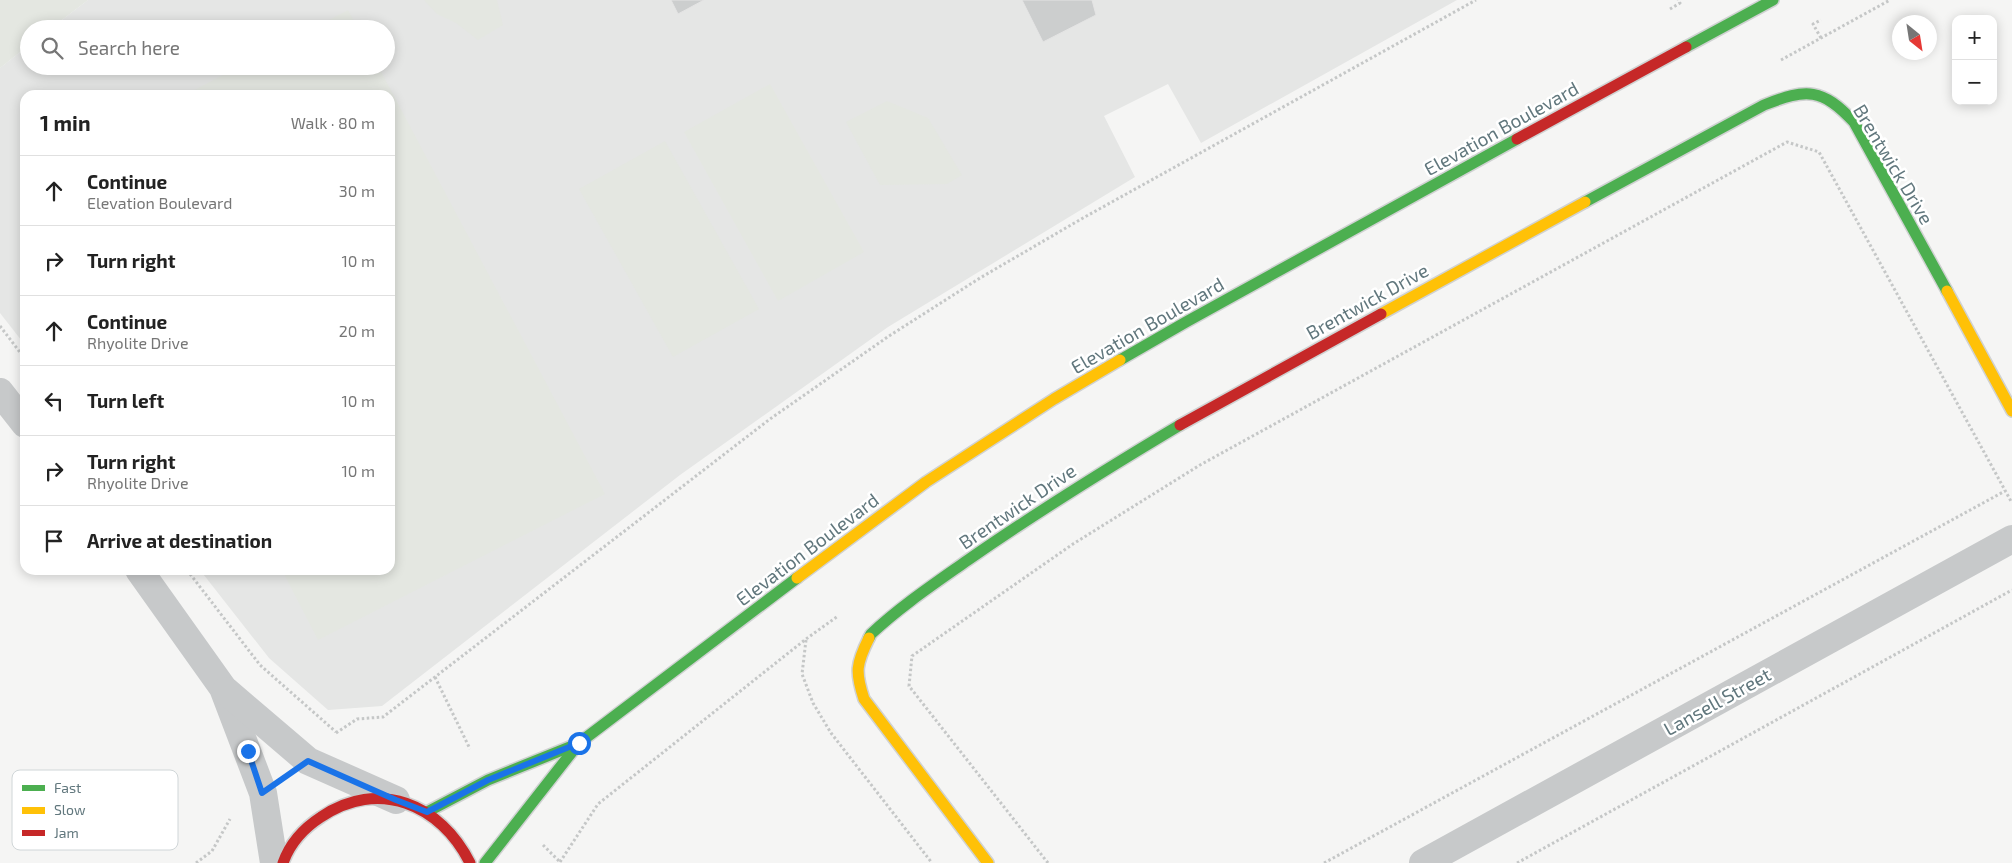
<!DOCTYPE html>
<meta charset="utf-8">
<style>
:root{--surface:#fff;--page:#f2f2f2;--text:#222;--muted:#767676;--line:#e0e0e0}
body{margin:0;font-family:"Exo 2",sans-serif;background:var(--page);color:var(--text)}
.controls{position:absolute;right:15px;top:15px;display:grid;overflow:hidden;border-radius:10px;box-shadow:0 2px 12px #0003}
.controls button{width:45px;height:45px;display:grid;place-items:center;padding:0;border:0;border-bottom:1px solid var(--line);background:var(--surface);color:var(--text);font:25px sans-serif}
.compass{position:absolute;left:1892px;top:15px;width:45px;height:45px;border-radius:50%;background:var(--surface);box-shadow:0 2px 12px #0003;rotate:150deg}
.stop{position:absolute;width:15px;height:15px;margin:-11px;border:4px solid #1a73e8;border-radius:50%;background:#fff}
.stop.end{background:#1a73e8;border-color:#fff;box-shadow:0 1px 5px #0008}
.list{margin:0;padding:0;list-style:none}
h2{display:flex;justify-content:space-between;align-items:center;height:65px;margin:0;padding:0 20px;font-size:21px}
h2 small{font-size:16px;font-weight:400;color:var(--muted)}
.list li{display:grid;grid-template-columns:32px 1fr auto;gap:15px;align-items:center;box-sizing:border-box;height:70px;padding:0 20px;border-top:1px solid var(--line)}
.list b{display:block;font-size:19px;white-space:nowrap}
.list p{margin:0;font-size:16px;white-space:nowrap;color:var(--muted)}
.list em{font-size:16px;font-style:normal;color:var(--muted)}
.icon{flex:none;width:28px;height:28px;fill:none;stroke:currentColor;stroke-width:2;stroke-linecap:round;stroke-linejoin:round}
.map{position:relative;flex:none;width:2012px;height:863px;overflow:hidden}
.search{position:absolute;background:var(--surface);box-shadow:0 2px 12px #0003;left:20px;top:20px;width:375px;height:55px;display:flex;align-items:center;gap:12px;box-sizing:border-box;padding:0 18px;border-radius:28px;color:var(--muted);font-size:19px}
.panel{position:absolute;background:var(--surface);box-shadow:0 2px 12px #0003;left:20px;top:90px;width:375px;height:485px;border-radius:15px}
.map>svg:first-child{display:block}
.built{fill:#e5e6e5}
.park{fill:#e4e7e1}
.building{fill:#cccece;stroke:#e4e4e4}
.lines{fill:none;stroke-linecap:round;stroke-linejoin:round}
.fast-casing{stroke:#d0d2d2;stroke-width:14}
.slow-casing{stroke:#d0d2d2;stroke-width:14}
.jam-casing{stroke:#d0d2d2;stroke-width:14}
.path{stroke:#c5c7c7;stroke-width:3;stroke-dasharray:2.5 2.5;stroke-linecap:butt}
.street{stroke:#c7c9ca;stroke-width:28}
.fast{stroke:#4caf50;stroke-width:11}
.slow{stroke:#ffc107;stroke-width:11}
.jam{stroke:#c62828;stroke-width:11}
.route{stroke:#1a73e8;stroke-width:6}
.labels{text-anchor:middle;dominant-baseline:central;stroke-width:5;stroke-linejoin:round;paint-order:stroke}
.street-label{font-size:19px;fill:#61777d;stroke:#fff}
.key{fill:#fff;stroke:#d0d6d8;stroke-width:1}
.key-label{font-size:14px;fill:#61777d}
</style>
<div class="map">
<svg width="2012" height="863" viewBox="0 0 2012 863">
<rect width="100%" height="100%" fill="#f5f5f4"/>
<!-- built -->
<path class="built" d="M 88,0 L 1457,0 L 1201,143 L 1168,84 L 1104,116 L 1135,177 L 888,327 L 680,475 L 382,706 L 328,710 L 269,658 L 200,570 L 390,570 L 390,95 L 25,95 L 25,345 L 0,313 L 0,68 L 29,45 L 29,66 L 386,66 L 386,29 L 50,29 Z"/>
<!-- park -->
<g class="park">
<path d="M 0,0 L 88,0 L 50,29 L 29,29 L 29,45 L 0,68 Z"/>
<path d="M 424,0 L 497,0 L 503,25 L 478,40 L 456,23 L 437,14 Z"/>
<path d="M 348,10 L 358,29 L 312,29 Z"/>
<path d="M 240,66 L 378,66 L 605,494 L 318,640 L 282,570 L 390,570 L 390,95 L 185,95 Z"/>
<path d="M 770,84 L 864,252 L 778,301 L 684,132 Z"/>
<path d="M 887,101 L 928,118 L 962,175 L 947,184 L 880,185 L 846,122 Z"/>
<path d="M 665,141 L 759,309 L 673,357 L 579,189 Z"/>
</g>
<!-- building -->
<g class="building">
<path d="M 671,0 L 704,0 L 678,14 Z"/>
<path d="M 1022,0 L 1092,0 L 1096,15 L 1043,42 Z"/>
</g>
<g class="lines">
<!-- fast casing -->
<g class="fast-casing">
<g id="fast">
<path d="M 1686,47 L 1773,0"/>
<path d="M 1585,202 L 1764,105 C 1807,88 1822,88 1854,122 L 1947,291"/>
<path d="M 1120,360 L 1186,322 L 1517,139"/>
<path d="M 869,638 L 871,634 C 901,606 934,584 968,560 C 1037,512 1108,468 1180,425"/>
<path d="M 427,812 L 488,780 L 577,744"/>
<path d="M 485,863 L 579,743 L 797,578"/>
</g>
</g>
<!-- slow casing -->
<g class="slow-casing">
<g id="slow">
<path d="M 1947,291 L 2012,411"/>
<path d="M 1381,314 L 1585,202"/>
<path d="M 797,578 L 926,482 L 1054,399 L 1120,360"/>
<path d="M 869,638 C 856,664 855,672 864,699 L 988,863"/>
</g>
</g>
<!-- jam casing -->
<g class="jam-casing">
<g id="jam">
<path d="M 1517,139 L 1686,47"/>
<path d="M 1180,425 L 1381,314"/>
<path d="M 283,863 C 290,843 304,828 321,817 C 378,778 441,804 470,863"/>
</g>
</g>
<!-- path -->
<g class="path">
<path d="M 1670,9 L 1680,3 L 1678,0"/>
<path d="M 1821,38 L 1813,24 L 1821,20"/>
<path d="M 1781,60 L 1890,0"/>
<path d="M 0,326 L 25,359"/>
<path d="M 187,570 L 260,665 L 336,732"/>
<path d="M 806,640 L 802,674 L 813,703 L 831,733 L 932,863"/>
<path d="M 435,677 L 470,749"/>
<path d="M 336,733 L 357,719 L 383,717 L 770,419 L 889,336 L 980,278 L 1083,218 L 1476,0"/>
<path d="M 543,845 L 560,862"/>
<path d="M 560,862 L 598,804 L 806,639 L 838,616"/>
<path d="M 196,863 L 212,851 L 230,819"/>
<path d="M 1048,863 L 909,686 L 912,656 L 1073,544 L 1200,465 L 1787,142 L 1819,152 L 2012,503"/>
<path d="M 1324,863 L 2005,491"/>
<path d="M 1517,863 L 2012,590"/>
</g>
<!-- street -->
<g class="street">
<path d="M 0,392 L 25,424"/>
<path d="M 139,570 L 223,688 L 263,793 L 274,863"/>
<path d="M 226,691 L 308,761 L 396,800"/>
<path d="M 1423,863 L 2012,539"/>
</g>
<!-- fast -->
<use href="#fast" class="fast"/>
<!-- slow -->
<use href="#slow" class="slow"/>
<!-- jam -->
<use href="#jam" class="jam"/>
</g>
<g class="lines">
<!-- route -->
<path class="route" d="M 248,751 L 262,793 L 308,761 L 396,800 L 427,812 L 488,780 L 579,743"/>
</g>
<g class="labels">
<!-- street labels -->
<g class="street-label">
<text transform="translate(1501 128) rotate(-29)">Elevation Boulevard</text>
<text transform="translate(1894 164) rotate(59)">Brentwick Drive</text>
<text transform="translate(1367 301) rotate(-29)">Brentwick Drive</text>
<text transform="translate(1147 325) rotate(-30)">Elevation Boulevard</text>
<text transform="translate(1017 506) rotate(-34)">Brentwick Drive</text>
<text transform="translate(807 549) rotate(-37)">Elevation Boulevard</text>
<text transform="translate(1717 701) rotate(-29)">Lansell Street</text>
</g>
</g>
<!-- legend -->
<rect x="12" y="770" width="166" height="80" rx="8" class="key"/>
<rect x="22" y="785" width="23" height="6" fill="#4caf50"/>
<rect x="22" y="807" width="23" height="7" fill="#ffc107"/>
<rect x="22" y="830" width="23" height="6" fill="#c62828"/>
<g class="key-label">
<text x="54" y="793">Fast</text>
<text x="54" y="815">Slow</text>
<text x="54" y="838">Jam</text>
</g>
</svg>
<div class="controls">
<button>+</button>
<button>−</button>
</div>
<svg class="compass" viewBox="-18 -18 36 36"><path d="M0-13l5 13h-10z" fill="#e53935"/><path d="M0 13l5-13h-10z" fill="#767676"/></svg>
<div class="stop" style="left:579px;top:743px"></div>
<div class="stop end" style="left:248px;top:751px"></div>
<div class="search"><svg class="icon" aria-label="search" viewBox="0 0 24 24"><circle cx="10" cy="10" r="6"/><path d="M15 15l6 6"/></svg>Search here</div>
<section class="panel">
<h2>1 min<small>Walk · 80 m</small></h2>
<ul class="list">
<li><svg class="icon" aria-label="ahead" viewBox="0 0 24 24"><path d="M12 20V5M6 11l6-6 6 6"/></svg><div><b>Continue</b><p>Elevation Boulevard</p></div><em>30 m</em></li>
<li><svg class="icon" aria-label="right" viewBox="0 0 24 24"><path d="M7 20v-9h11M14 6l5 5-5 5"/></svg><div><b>Turn right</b></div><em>10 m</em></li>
<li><svg class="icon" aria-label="ahead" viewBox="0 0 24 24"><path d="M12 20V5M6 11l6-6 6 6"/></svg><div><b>Continue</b><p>Rhyolite Drive</p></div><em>20 m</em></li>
<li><svg class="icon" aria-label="left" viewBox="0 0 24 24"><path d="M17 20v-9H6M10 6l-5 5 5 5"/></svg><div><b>Turn left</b></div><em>10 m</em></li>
<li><svg class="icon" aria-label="right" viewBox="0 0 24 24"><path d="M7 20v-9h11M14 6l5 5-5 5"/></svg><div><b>Turn right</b><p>Rhyolite Drive</p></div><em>10 m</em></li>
<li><svg class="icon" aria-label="arrive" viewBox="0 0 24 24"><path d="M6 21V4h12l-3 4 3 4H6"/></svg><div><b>Arrive at destination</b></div></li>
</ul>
</section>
</div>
